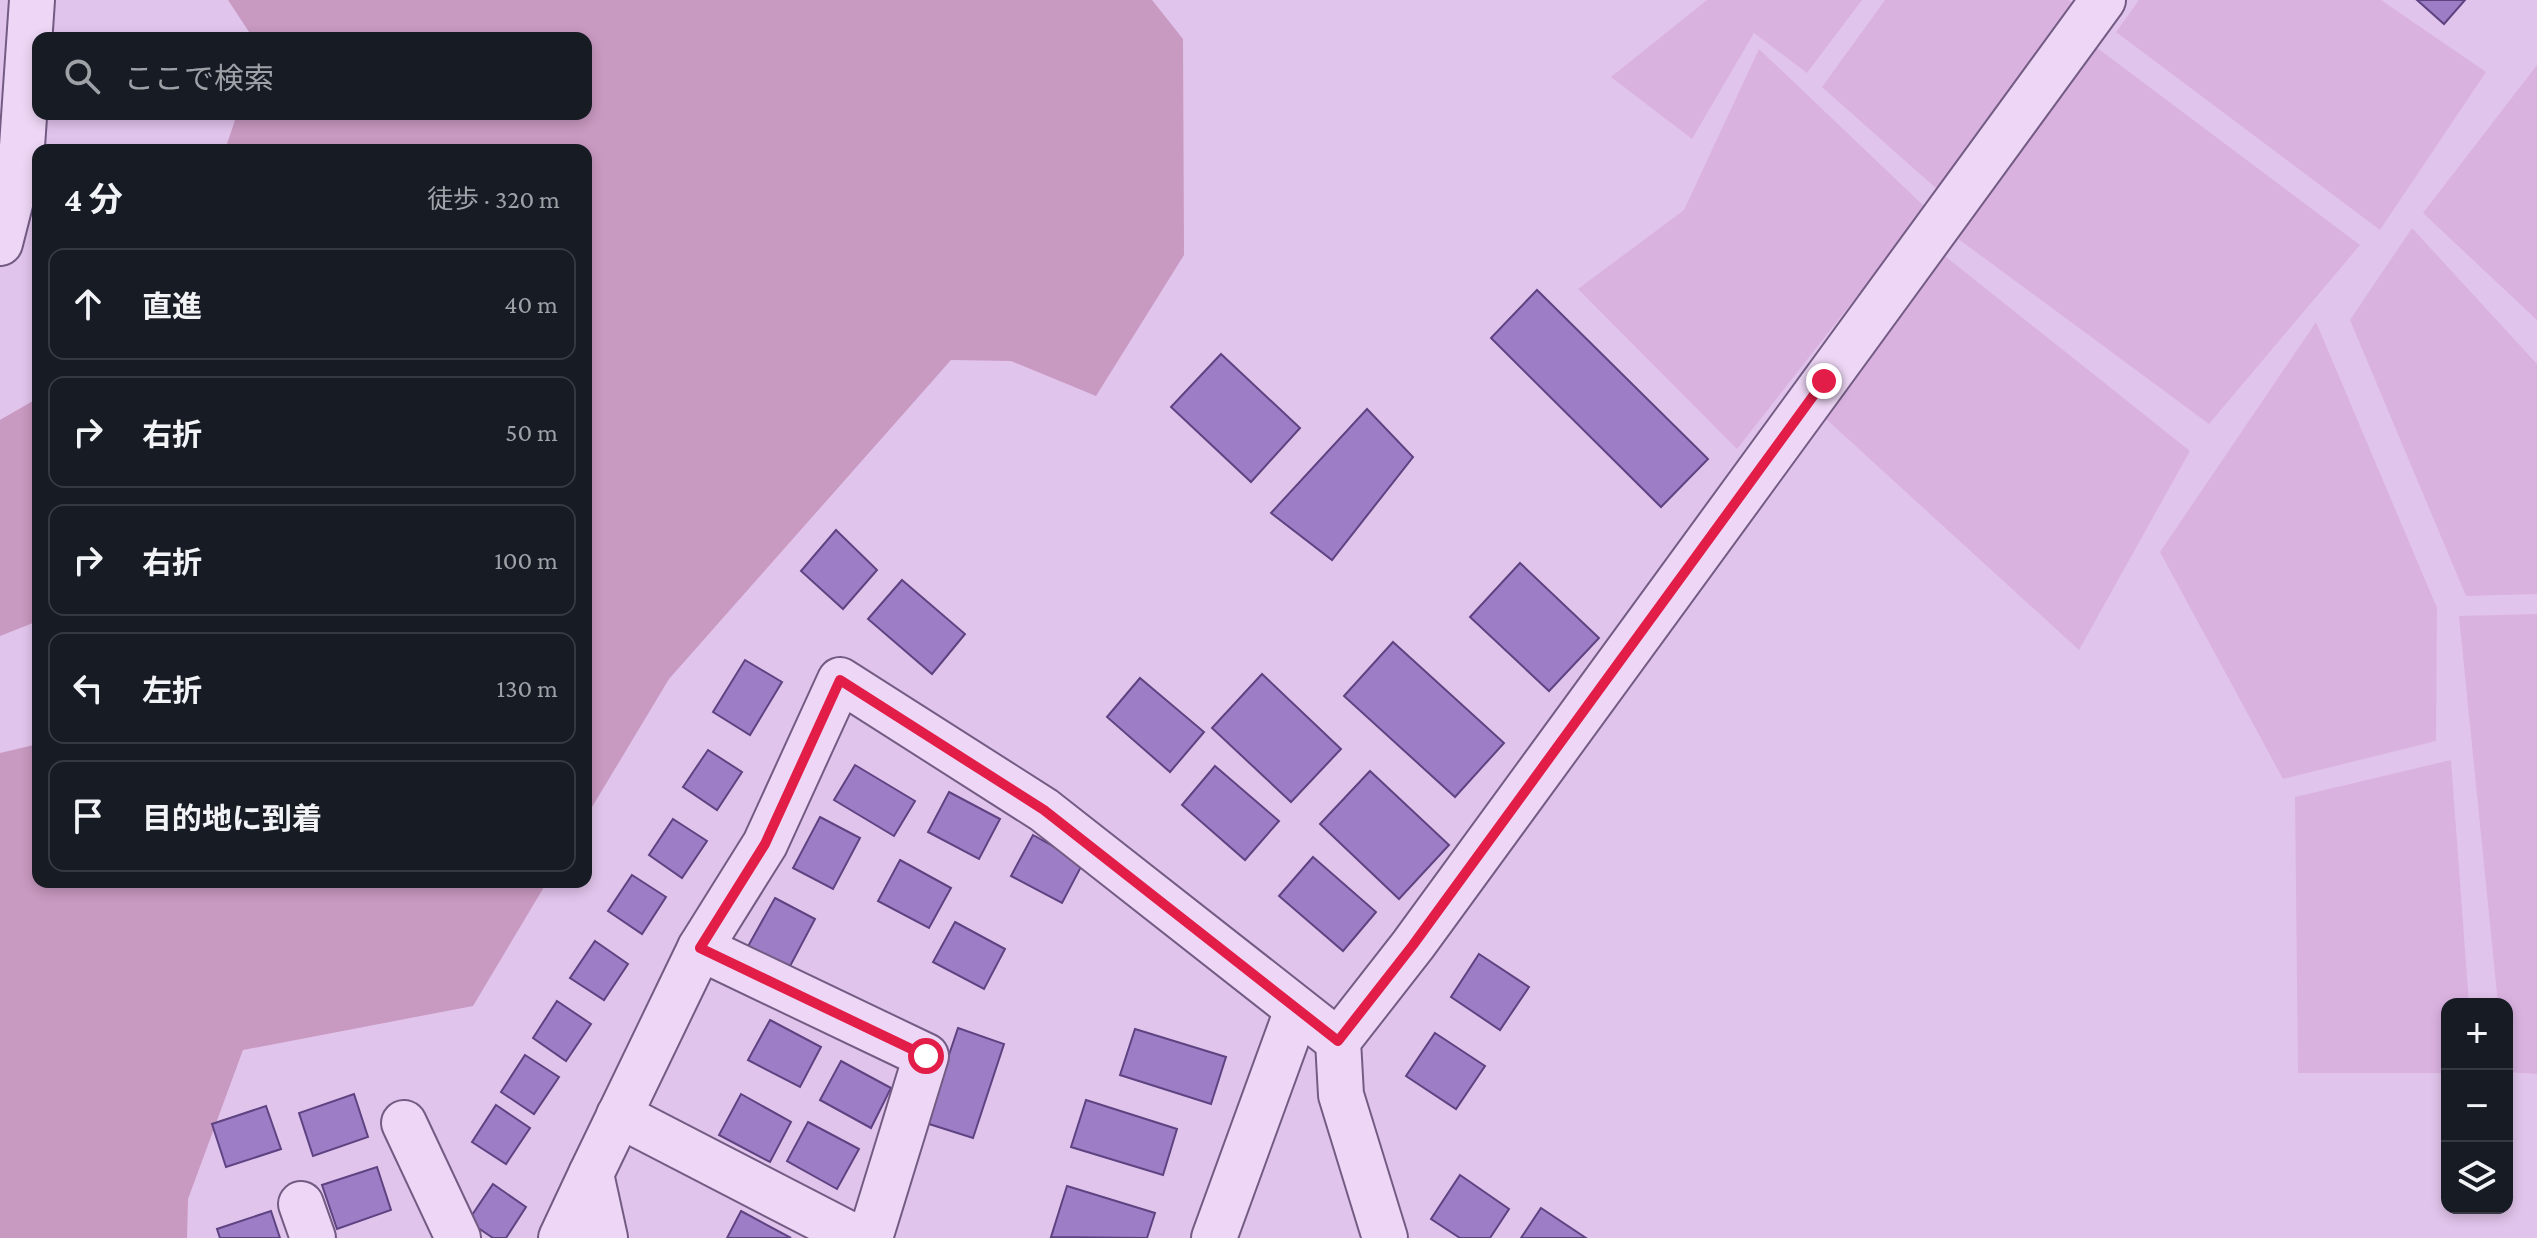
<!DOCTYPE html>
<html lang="ja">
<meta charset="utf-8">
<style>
:root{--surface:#171b24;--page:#20242c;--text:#f1f3f6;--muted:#9ea1a6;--line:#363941}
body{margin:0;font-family:"Crimson Pro","Noto Sans JP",serif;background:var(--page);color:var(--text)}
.controls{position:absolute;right:24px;bottom:24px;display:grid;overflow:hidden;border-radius:16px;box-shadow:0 4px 12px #0003}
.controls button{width:72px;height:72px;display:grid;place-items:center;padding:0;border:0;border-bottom:2px solid var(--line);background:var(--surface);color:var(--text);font:40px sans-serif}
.stop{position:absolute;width:24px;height:24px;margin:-18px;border:6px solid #e11d48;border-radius:50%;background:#fff}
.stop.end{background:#e11d48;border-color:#fff;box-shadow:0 2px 8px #0008}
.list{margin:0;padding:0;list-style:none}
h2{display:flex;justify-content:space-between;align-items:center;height:104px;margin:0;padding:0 32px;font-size:34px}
h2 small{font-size:26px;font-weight:400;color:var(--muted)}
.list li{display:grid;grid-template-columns:52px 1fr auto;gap:24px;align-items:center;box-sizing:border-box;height:112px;margin:0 16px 16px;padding:0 16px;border:2px solid var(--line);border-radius:16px}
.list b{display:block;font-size:30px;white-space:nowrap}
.list em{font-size:26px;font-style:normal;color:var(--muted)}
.icon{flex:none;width:44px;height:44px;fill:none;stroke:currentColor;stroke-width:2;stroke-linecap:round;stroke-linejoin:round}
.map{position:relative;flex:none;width:2537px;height:1238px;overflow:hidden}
.search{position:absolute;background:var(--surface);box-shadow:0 4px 12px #0003;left:32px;top:32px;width:560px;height:88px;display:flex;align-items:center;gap:20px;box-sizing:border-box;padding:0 28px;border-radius:16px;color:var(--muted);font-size:30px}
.panel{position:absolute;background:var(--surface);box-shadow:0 4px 12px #0003;left:32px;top:144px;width:560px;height:744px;border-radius:16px}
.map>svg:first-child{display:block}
.farmland{fill:#dab2e0}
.green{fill:#c899c1}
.building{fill:#9e7dc7;stroke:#5e4382;stroke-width:2}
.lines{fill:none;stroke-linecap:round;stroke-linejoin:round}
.minor-casing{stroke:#735c84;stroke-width:48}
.minor{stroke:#eed7f6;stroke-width:44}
.route{stroke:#e11d48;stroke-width:10}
</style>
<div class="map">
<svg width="2537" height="1238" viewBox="0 0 2537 1238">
<rect width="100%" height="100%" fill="#e1c4eb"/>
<!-- farmland -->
<g class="farmland">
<path d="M 1707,0 L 1862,0 L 1807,73 L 1754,33 L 1692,139 L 1611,77 Z"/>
<path d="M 1885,0 L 2068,0 L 2078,6 L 1938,190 L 1822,87 Z"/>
<path d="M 2139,0 L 2381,0 L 2486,72 L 2380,230 L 2116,32 Z"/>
<path d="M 2092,44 L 2360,245 L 2209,424 L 1938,224 Z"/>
<path d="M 1759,49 L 1926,208 L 1737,449 L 1578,289 L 1684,210 Z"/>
<path d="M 2537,65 L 2537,320 L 2423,213 Z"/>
<path d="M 2412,228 L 2537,364 L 2537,594 L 2466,596 L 2350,320 Z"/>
<path d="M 1926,241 L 2190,451 L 2079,650 L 1826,419 Z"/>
<path d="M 2316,322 L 2437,608 L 2436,741 L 2283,779 L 2160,552 Z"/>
<path d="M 2537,614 L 2537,1074 L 2507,1072 L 2507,1004 L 2498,1004 L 2459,616 Z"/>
<path d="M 2451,760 L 2469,1004 L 2447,1004 L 2447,1073 L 2298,1073 L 2295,797 Z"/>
</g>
<!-- green -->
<g class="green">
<path d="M 228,0 L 1152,0 L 1183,39 L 1184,255 L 1096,396 L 1011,361 L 951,360 L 669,679 L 586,817 L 586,150 L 225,150 L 237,114 L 586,114 L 586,38 L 253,38 Z"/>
<path d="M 38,398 L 38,621 L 0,636 L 0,420 Z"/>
<path d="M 38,744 L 38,882 L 547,882 L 473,1006 L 243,1050 L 188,1199 L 187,1238 L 0,1238 L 0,753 Z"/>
</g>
<!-- building -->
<g class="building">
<path d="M 2417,0 L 2465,0 L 2444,24 Z"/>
<path d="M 1537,290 L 1708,459 L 1661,507 L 1491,338 Z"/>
<path d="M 1221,354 L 1300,428 L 1251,482 L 1171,407 Z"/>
<path d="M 1367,409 L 1413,457 L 1332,560 L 1271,513 Z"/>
<path d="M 836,530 L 877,570 L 843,609 L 801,571 Z"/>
<path d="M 1520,563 L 1599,638 L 1549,691 L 1470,617 Z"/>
<path d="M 902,580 L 965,634 L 932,674 L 868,619 Z"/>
<path d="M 1393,642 L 1504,743 L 1455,797 L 1344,696 Z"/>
<path d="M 745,660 L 782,682 L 750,735 L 713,712 Z"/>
<path d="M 1262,674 L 1341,749 L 1291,802 L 1212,728 Z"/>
<path d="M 1140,678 L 1204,732 L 1170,772 L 1107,717 Z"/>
<path d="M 708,750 L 742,772 L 717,810 L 683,787 Z"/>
<path d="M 855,765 L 915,801 L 894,836 L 834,800 Z"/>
<path d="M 1215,766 L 1279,821 L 1245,860 L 1182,805 Z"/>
<path d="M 1370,771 L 1449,845 L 1399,899 L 1320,824 Z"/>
<path d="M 949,792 L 1000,819 L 979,859 L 928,832 Z"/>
<path d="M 820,817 L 860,838 L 833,889 L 793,868 Z"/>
<path d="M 673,819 L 707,841 L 682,878 L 649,855 Z"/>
<path d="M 1033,835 L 1083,863 L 1062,903 L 1011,876 Z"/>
<path d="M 1313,857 L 1376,912 L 1343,951 L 1279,896 Z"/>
<path d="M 900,860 L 951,888 L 929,928 L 878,901 Z"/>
<path d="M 632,875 L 666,897 L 642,934 L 608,911 Z"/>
<path d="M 775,898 L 815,919 L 788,970 L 747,948 Z"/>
<path d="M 955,922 L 1005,949 L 984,989 L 933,962 Z"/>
<path d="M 595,941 L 628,964 L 604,1000 L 570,978 Z"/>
<path d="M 1479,954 L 1529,987 L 1500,1030 L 1451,997 Z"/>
<path d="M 557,1001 L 591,1024 L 566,1061 L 533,1038 Z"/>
<path d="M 770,1020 L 821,1047 L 800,1087 L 748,1060 Z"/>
<path d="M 958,1028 L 1004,1044 L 973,1138 L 926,1123 Z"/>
<path d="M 1135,1029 L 1226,1057 L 1211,1104 L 1120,1075 Z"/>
<path d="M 1435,1033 L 1485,1066 L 1456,1109 L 1406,1076 Z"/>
<path d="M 525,1055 L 559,1077 L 534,1114 L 501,1092 Z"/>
<path d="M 841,1061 L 891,1088 L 871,1128 L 820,1100 Z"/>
<path d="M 354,1094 L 368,1137 L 313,1156 L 299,1113 Z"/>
<path d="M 741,1094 L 791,1122 L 770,1162 L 719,1135 Z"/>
<path d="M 1086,1100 L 1177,1129 L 1163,1175 L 1071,1147 Z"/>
<path d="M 496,1105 L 530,1128 L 506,1164 L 472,1142 Z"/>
<path d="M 266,1106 L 281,1149 L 226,1167 L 212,1124 Z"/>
<path d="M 808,1122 L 859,1149 L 837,1189 L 787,1161 Z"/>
<path d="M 377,1167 L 391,1210 L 337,1229 L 322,1185 Z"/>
<path d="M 1460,1175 L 1509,1209 L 1490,1238 L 1460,1238 L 1431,1219 Z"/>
<path d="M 493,1184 L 526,1207 L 506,1238 L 493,1238 L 468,1221 Z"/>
<path d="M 1067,1186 L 1155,1213 L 1147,1238 L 1051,1237 Z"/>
<path d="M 1541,1208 L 1586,1238 L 1521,1238 Z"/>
<path d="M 271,1211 L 280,1238 L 220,1238 L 217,1229 Z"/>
<path d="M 741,1211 L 791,1238 L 727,1238 Z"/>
</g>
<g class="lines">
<!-- minor casing -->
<g class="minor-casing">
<g id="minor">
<path d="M 0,243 L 21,161 L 32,0"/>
<path d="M 700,948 L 926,1056 L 870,1238"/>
<path d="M 619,1115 L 857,1238"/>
<path d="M 404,1123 L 458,1238"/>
<path d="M 301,1204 L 313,1238"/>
<path d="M 561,1238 L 591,1174"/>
<path d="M 605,1238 L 591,1174 L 700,948 L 765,844 L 840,680 L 1044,810 L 1338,1041"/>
<path d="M 1214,1238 L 1297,1010"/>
<path d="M 1385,1238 L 1341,1095 L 1338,1041 L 1413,945 L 2103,0"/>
</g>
</g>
<!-- minor -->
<use href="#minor" class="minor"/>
</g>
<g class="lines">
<!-- route -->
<path class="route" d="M 926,1056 L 700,948 L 765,844 L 840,680 L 1044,810 L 1338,1041 L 1413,945 L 1824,381"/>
</g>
</svg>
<div class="controls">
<button>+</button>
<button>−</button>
<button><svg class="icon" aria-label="layers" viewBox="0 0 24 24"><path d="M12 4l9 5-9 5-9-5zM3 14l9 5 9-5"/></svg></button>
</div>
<div class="stop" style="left:926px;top:1056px"></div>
<div class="stop end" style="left:1824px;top:381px"></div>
<div class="search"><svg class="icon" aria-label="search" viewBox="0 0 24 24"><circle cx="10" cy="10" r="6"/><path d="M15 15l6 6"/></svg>ここで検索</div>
<section class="panel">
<h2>4 分<small>徒歩 · 320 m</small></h2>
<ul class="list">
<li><svg class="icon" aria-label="ahead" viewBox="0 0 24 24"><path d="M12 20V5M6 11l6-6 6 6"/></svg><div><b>直進</b></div><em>40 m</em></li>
<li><svg class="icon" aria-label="right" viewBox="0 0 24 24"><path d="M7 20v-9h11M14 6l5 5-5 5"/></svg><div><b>右折</b></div><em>50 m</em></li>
<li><svg class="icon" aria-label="right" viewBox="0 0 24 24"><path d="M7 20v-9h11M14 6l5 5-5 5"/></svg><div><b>右折</b></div><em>100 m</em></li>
<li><svg class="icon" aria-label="left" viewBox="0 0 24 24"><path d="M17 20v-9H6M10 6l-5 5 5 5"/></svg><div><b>左折</b></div><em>130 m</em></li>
<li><svg class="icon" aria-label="arrive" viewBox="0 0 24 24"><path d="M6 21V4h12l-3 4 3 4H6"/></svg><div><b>目的地に到着</b></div></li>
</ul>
</section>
</div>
